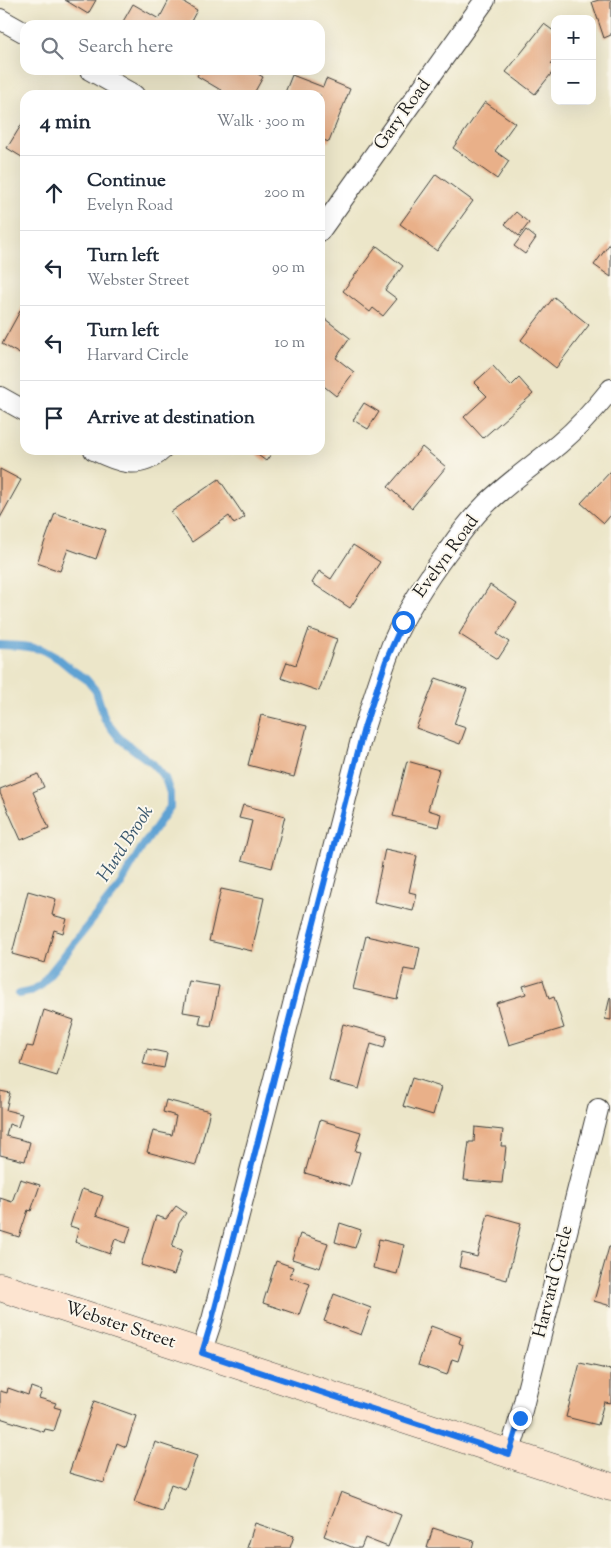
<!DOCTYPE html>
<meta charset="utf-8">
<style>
:root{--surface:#fff;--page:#f6f6f7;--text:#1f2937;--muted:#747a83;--line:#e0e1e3}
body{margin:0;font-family:"Sorts Mill Goudy",serif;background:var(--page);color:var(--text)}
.controls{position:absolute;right:15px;top:15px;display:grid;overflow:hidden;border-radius:10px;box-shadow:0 5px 20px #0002}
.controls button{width:45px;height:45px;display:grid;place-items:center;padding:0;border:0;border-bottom:1px solid var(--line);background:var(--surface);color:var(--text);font:25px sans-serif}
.stop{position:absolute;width:15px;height:15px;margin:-11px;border:4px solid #1a73e8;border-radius:50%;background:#fff}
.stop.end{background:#1a73e8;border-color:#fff;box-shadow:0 1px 5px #0008}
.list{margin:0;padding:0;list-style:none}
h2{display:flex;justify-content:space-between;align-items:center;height:65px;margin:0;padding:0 20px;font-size:21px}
h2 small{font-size:16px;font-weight:400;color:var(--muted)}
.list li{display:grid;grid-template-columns:32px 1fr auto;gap:15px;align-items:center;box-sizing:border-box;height:75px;padding:0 20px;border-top:1px solid var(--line)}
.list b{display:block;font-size:19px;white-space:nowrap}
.list p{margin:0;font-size:16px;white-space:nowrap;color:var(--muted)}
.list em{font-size:16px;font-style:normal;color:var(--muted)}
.icon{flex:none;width:28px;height:28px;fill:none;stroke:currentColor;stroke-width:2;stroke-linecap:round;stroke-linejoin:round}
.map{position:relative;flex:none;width:611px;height:1548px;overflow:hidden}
.search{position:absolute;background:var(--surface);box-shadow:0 5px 20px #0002;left:20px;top:20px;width:305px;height:55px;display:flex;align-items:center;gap:12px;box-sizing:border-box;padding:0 18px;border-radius:15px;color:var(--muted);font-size:19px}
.panel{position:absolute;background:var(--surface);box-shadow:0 5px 20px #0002;left:20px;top:90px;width:305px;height:365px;border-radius:15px}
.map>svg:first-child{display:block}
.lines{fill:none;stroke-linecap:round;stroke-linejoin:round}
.stream{stroke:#5ea2d3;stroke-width:8}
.building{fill:#e9b089}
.street-casing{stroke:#3b3a36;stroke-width:22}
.secondary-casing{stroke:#3b3a36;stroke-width:29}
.street{stroke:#fff;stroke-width:20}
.secondary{stroke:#fde4d0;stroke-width:28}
.route{stroke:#1a73e8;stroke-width:6}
.labels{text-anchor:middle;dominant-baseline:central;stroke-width:4;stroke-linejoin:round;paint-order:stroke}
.street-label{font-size:18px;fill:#1c1c1c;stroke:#fbf7ec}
.water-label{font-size:19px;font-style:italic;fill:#3a586e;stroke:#fbf7ec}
</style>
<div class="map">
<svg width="611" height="1548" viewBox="0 0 611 1548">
<rect width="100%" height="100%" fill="#fbf7ec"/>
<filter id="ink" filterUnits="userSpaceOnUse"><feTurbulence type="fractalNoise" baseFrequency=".02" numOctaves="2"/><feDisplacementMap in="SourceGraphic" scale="10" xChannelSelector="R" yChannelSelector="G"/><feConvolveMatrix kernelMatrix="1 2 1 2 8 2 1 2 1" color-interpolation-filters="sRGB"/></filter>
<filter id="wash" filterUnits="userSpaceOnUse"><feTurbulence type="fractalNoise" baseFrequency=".0096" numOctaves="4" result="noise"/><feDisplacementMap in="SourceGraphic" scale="20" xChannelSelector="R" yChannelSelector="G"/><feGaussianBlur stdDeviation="1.12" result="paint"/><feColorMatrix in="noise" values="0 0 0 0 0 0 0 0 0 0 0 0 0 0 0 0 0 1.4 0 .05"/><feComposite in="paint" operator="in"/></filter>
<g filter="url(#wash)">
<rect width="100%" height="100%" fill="#ece6c9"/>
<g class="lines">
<!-- stream -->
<path class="stream" d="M 0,645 L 21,646 L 41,649 L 59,659 L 71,669 L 86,679 L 96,691 L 105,720 L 120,739 L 153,764 L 165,778 L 170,793 L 170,807 L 141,849 L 120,885 L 40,986 L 29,992 L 19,994"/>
</g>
<g id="blocks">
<!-- building -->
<g class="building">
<path d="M 65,0 L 96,0 L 88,14 Z"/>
<path d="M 169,0 L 180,0 L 197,10 L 189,25 L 121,25 L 133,4 L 159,19 Z"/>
<path d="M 599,0 L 611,0 L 611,35 L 604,38 L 592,2 Z"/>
<path d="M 544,24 L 555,32 L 555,59 L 551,64 L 555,67 L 555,69 L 535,94 L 506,72 Z"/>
<path d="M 200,70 L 260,70 L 258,74 L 263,77 L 253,95 L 229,95 L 197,76 Z"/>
<path d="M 292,75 L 323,87 L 326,79 L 350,89 L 329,142 L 320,139 L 320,95 L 284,95 Z"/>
<path d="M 485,102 L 515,123 L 495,151 L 509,161 L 497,179 L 453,148 Z"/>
<path d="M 25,119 L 25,159 L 7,148 Z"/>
<path d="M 436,174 L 473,201 L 437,251 L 400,224 Z"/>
<path d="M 516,212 L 529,223 L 519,236 L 505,224 Z"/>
<path d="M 526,230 L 536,238 L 525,254 L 514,246 Z"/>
<path d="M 611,242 L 611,277 L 594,265 Z"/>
<path d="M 377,246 L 403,266 L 385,290 L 397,299 L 383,316 L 373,308 L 370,312 L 343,291 Z"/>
<path d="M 554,297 L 589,325 L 556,368 L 521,340 Z"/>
<path d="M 25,302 L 25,357 L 2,344 Z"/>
<path d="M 325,319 L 350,338 L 336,358 L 354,372 L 336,396 L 320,383 L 320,326 Z"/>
<path d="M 493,366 L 511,386 L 519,378 L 533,394 L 483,438 L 464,417 L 487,396 L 474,383 Z"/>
<path d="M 364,403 L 379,412 L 368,429 L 353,420 Z"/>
<path d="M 422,447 L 446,467 L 412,508 L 388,487 Z"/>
<path d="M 251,450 L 274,450 L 266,461 Z"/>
<path d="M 0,469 L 21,480 L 0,518 Z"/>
<path d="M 611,471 L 611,515 L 604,523 L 581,503 Z"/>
<path d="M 219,479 L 245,517 L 234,524 L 229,516 L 192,542 L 171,512 Z"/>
<path d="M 55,513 L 106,530 L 96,559 L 68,549 L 60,571 L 37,563 Z"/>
<path d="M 353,545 L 380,562 L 350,608 L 312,583 L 319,571 L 331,579 Z"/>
<path d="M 490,585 L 517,603 L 497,634 L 509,642 L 498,659 L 459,634 Z"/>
<path d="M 309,629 L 337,639 L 319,691 L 281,678 L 287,662 L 296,665 Z"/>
<path d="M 436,678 L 467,689 L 454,724 L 466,728 L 460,744 L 416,728 Z"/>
<path d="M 261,715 L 307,726 L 294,777 L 248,765 Z"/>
<path d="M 407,761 L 439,770 L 428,810 L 441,814 L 438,827 L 393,816 Z"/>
<path d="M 38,774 L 44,787 L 33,792 L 49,828 L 21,840 L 0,793 L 0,789 Z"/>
<path d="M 243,805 L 285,816 L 272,868 L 242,860 L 252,821 L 239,818 Z"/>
<path d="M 385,849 L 417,856 L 409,892 L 417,894 L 413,911 L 374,902 Z"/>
<path d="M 221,889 L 264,898 L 252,951 L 209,941 Z"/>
<path d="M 28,891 L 56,899 L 52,915 L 67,919 L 63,933 L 54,930 L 45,963 L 12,954 Z"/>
<path d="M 366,936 L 420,948 L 415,971 L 404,969 L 397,999 L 353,989 Z"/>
<path d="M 543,980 L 549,999 L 554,997 L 564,1028 L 509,1045 L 496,1003 L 526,994 L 523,986 Z"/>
<path d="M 189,981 L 219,986 L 211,1026 L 199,1024 L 201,1015 L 183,1012 Z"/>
<path d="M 610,997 L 611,998 L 611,1020 L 605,1019 Z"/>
<path d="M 44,1010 L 74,1020 L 57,1076 L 21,1065 L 27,1046 L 33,1047 Z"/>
<path d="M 343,1024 L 387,1036 L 384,1048 L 371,1044 L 359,1089 L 329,1081 Z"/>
<path d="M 147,1049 L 167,1053 L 164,1068 L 143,1064 Z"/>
<path d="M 412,1078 L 441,1087 L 433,1115 L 403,1106 Z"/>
<path d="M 0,1091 L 10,1093 L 6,1110 L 22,1114 L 18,1127 L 9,1124 L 6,1136 L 30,1142 L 25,1161 L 0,1155 Z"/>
<path d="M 166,1100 L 210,1111 L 196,1165 L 147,1152 L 153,1131 L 172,1135 L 176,1116 L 163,1112 Z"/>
<path d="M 320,1120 L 361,1132 L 355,1151 L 360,1152 L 350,1186 L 305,1173 Z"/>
<path d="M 475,1127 L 503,1130 L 501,1146 L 506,1146 L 502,1183 L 464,1180 L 469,1142 L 474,1142 Z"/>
<path d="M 20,1179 L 40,1185 L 31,1211 L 28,1210 L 19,1237 L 0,1231 L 0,1198 L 12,1202 Z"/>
<path d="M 82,1189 L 103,1196 L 96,1215 L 131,1227 L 126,1243 L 115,1239 L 110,1254 L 75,1242 L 79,1229 L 70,1226 Z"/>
<path d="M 176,1206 L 186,1213 L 179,1223 L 172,1247 L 182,1250 L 174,1275 L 141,1265 L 156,1216 L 166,1219 Z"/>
<path d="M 488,1214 L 521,1223 L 507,1280 L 459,1267 L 462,1253 L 477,1257 Z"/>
<path d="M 340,1223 L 361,1230 L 355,1248 L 335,1242 Z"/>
<path d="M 300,1234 L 328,1243 L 320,1268 L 292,1259 Z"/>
<path d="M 379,1239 L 404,1245 L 397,1274 L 373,1268 Z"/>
<path d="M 609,1247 L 611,1247 L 611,1306 L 594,1301 Z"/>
<path d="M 276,1261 L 293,1267 L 290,1277 L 310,1284 L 299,1315 L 263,1303 Z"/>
<path d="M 334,1294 L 371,1308 L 361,1335 L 324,1321 Z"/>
<path d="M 431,1326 L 461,1337 L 459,1343 L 463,1345 L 458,1361 L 452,1359 L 447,1375 L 418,1365 Z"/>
<path d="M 580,1363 L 611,1370 L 611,1403 L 604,1402 L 598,1425 L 566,1417 Z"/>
<path d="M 31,1387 L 42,1391 L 39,1398 L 56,1403 L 54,1407 L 61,1409 L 54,1431 L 45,1429 L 44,1432 L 0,1418 L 0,1391 L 7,1393 L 8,1388 L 28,1395 Z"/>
<path d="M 94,1401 L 136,1416 L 126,1447 L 117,1443 L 104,1483 L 69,1473 Z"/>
<path d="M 155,1442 L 197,1456 L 185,1489 L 171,1484 L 162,1511 L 134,1502 Z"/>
<path d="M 341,1492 L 401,1515 L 388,1547 L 365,1538 L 361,1548 L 354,1548 L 324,1536 Z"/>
<path d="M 255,1523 L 294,1536 L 290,1548 L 247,1548 Z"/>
<path d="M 433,1528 L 474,1541 L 472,1548 L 427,1548 Z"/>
</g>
</g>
</g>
<g filter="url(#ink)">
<use href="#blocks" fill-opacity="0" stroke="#3b3a36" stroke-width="1"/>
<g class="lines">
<!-- street casing -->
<g class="street-casing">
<g id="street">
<path d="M 0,19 L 25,33"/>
<path d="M 90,70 L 134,95"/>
<path d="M 320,231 L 485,0"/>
<path d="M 0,397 L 25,411"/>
<path d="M 94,450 C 118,462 139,471 162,450"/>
<path d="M 201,1353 L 212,1320 L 364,728 C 373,699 382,670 393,642 C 407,610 427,579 448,551 C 459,535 472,518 486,504 C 509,482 535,464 559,444 C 579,427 595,409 611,389"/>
<path d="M 509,1454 L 520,1418 L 598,1109"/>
</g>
</g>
<!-- secondary casing -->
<g class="secondary-casing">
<path id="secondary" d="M 0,1287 L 611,1487"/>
</g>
<!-- street -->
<use href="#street" class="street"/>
<!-- secondary -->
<use href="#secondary" class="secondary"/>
</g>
</g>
<g class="lines" filter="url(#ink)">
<!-- route -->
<path class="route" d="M 403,622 L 386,661 L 364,728 L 212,1320 L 202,1353 L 509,1454 L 520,1418"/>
</g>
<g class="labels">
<!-- street labels -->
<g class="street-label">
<text transform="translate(403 115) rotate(-54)">Gary Road</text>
<text transform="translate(447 557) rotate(-54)">Evelyn Road</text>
<text transform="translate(554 1282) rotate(-76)">Harvard Circle</text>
<text transform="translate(120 1326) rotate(18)">Webster Street</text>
</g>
<!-- water labels -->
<g class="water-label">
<text transform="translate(126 844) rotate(-57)">Hurd Brook</text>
</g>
</g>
</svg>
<div class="controls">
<button>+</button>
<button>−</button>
</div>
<div class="stop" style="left:403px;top:622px"></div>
<div class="stop end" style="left:520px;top:1418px"></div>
<div class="search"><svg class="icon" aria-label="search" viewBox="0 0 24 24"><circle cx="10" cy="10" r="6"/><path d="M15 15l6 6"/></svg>Search here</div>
<section class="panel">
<h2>4 min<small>Walk · 300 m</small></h2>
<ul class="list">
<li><svg class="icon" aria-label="ahead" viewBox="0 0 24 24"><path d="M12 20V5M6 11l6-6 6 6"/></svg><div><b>Continue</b><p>Evelyn Road</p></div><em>200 m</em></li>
<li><svg class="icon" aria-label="left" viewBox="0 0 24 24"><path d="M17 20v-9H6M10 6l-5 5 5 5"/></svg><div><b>Turn left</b><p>Webster Street</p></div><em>90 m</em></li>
<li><svg class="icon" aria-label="left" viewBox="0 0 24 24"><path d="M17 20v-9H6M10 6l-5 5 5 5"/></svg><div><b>Turn left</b><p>Harvard Circle</p></div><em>10 m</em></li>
<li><svg class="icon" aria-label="arrive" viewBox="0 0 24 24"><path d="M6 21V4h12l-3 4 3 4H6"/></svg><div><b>Arrive at destination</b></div></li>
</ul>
</section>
</div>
